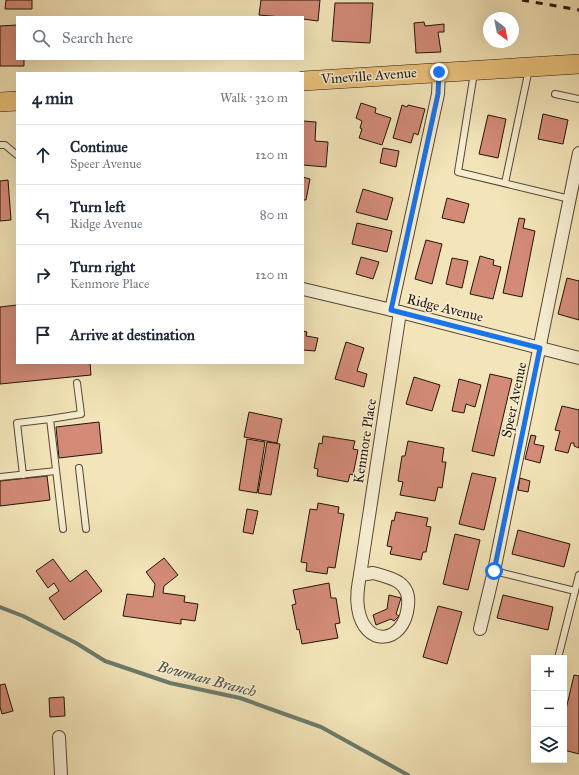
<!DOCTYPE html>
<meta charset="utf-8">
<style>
:root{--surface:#fff;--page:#f6f6f7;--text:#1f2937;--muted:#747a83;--line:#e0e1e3}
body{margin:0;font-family:"IM FELL Great Primer",serif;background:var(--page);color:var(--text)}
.controls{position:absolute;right:12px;bottom:12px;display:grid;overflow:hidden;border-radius:0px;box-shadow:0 4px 16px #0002}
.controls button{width:36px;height:36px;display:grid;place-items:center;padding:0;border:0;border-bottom:1px solid var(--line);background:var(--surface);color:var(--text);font:20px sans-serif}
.compass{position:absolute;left:483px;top:12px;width:36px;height:36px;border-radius:50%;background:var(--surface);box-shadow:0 4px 16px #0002;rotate:148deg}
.stop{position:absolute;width:12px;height:12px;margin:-9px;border:3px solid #1a73e8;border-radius:50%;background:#fff}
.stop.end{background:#1a73e8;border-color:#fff;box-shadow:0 1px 4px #0008}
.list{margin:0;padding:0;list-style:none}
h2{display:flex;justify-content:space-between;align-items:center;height:52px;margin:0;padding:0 16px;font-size:17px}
h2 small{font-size:13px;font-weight:400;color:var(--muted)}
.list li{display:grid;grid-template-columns:26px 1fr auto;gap:12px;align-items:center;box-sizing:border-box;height:60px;padding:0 16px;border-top:1px solid var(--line)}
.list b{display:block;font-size:15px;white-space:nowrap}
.list p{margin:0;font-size:13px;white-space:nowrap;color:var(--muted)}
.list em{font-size:13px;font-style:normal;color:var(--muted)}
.icon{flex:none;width:22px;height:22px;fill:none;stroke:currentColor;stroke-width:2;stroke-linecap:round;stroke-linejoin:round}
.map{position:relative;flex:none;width:579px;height:775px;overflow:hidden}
.search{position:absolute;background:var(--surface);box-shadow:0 4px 16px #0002;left:16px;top:16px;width:288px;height:44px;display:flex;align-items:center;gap:10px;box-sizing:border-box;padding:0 14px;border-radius:0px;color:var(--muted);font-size:15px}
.panel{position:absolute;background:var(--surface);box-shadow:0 4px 16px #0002;left:16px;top:72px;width:288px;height:292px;border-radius:0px}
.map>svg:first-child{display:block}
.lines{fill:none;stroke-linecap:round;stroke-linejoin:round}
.stream{stroke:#6b7b6d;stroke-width:4}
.building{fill:#d38b78;stroke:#231409}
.lane-casing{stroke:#574835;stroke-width:8}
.street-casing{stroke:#574835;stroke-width:14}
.primary-casing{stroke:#231409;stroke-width:20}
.lane{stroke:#f7eed2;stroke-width:6}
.street{stroke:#f7eed2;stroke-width:12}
.primary{stroke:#eac27c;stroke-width:19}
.rail{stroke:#231409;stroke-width:3;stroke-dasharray:7 7;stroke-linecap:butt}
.route{stroke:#1a73e8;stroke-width:5}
.labels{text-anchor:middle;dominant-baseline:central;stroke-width:3;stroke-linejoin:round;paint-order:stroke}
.street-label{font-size:14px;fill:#231409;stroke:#f7eed2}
.water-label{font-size:15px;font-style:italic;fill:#4d5043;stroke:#f7eed2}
</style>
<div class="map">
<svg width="579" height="775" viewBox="0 0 579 775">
<rect width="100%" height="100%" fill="#f3e5b9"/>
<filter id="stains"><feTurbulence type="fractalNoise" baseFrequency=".005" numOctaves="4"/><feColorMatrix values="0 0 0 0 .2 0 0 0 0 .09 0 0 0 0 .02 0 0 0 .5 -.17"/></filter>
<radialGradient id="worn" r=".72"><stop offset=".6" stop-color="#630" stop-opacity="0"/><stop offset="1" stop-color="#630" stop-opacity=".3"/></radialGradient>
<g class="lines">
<!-- stream -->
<path class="stream" d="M 0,607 L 23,616 L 76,643 L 105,661 L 170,683 L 240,698 L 321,727 L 408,775"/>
</g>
<!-- building -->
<g class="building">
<path d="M 6,0 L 32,0 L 32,9 L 5,9 Z"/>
<path d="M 261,0 L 320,0 L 318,21 L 303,19 L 303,17 L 281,17 L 259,15 Z"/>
<path d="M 335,3 L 373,3 L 370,43 L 332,41 Z"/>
<path d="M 424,22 L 425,26 L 444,24 L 444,32 L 438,32 L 441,52 L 416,53 L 414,23 Z"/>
<path d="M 17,25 L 17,59 L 24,59 L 24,66 L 0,66 L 0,26 Z"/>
<path d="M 361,103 L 376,108 L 375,113 L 391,118 L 382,145 L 359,138 L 362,129 L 360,128 L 362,121 L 356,118 Z"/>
<path d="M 402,105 L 407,107 L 408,105 L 425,109 L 418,135 L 414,133 L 411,143 L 393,138 Z"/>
<path d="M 543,114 L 568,120 L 563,144 L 538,139 Z"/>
<path d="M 488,115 L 506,119 L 498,158 L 479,154 Z"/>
<path d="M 303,121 L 316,122 L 315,141 L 328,142 L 326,167 L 303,165 Z"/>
<path d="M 383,148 L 399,151 L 396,167 L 380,163 Z"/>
<path d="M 303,177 L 310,179 L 306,200 L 303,200 Z"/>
<path d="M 8,180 L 11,220 L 0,221 L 0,181 Z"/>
<path d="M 363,189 L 393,198 L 387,220 L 356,212 Z"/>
<path d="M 447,198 L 469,204 L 464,223 L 442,218 Z"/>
<path d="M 519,218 L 525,219 L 523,228 L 535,231 L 522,297 L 503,293 Z"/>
<path d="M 357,223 L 392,231 L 387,252 L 352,244 Z"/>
<path d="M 426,240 L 442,244 L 432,284 L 415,279 Z"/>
<path d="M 480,256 L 494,260 L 493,265 L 501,267 L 493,299 L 470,294 Z"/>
<path d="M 361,257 L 379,262 L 373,279 L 356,274 Z"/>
<path d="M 452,258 L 468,261 L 462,288 L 446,284 Z"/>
<path d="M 567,278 L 579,281 L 579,320 L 558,314 Z"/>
<path d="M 17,305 L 17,363 L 90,363 L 91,375 L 0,384 L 0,307 Z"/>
<path d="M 303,331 L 307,332 L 306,336 L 318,338 L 315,351 L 303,350 Z"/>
<path d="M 346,342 L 364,348 L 357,371 L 367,374 L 364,387 L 335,379 Z"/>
<path d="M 490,374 L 512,379 L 494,456 L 472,451 Z"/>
<path d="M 414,377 L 440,385 L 432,411 L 406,404 Z"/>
<path d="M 459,379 L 481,385 L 475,407 L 466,404 L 464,413 L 452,411 Z"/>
<path d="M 562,406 L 579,410 L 579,448 L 574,446 L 574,443 L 571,443 L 568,453 L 555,450 L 560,431 L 555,430 Z"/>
<path d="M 249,412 L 282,419 L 277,443 L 244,437 Z"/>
<path d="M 99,422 L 102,453 L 59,458 L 56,427 Z"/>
<path d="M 531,435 L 536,436 L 534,444 L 544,446 L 540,463 L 525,459 Z"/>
<path d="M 323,436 L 355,441 L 353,449 L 358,450 L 353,475 L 350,474 L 348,482 L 317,476 L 318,469 L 314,468 L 319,443 L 322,444 Z"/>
<path d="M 247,439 L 265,442 L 257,493 L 239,490 Z"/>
<path d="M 408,441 L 444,448 L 442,462 L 446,462 L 442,488 L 438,487 L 435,501 L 400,495 L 403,482 L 398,481 L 402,456 L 405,456 Z"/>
<path d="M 267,442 L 280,444 L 271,495 L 258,493 Z"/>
<path d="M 472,473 L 496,478 L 484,530 L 459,524 Z"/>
<path d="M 47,476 L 50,500 L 0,506 L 0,481 Z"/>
<path d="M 520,478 L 530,481 L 528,492 L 518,490 Z"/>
<path d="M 318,503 L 339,507 L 338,513 L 344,514 L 335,568 L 328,567 L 327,574 L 306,571 L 307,563 L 301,562 L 310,509 L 317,510 Z"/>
<path d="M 247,509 L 258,511 L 253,534 L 243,532 Z"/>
<path d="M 396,512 L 428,518 L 426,526 L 431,527 L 426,552 L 423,552 L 421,560 L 390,554 L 392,547 L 387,546 L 392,520 L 394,521 Z"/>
<path d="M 518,530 L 570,544 L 564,567 L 512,554 Z"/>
<path d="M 455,534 L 480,540 L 468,590 L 443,584 Z"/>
<path d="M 164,558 L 178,575 L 164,586 L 163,593 L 185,596 L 184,602 L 198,604 L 195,621 L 181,619 L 181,624 L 123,616 L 127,594 L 153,597 L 155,584 L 146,572 Z"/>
<path d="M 53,559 L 70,582 L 86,570 L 102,591 L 64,620 L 49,598 L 59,591 L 54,583 L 48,588 L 36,571 Z"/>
<path d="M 329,583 L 331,598 L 336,598 L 340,623 L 335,624 L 338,638 L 302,644 L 299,629 L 297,630 L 292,605 L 296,604 L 293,590 Z"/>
<path d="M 389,595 L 401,598 L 396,614 L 399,616 L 394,621 L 391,619 L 376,625 L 373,615 L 387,609 Z"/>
<path d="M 503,595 L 553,607 L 548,630 L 497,618 Z"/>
<path d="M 438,606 L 462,612 L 447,664 L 423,657 Z"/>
<path d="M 574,675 L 579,676 L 579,754 L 564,750 L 564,718 Z"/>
<path d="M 5,684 L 13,711 L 2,714 L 0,707 L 0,685 Z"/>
<path d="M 64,697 L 65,716 L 50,717 L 49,698 Z"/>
</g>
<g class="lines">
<!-- lane casing -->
<g class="lane-casing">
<g id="lane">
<path d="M 474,73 L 458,172 L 570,199"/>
<path d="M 555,94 L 579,99"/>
<path d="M 0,145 L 5,145 L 17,155"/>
<path d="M 505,183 L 529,69"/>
<path d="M 50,419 L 81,414 L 77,383"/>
<path d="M 79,468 L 86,529"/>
<path d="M 23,475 L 17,423 L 50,419 L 63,529"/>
<path d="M 0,477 L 56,471"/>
<path d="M 494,571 L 575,591 L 558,658"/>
<path d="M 575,591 L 579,575"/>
</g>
</g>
<!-- street casing -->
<g class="street-casing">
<g id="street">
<path d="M 303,289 L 400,312 L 579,358"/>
<path d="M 391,310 L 438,94 L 439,72"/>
<path d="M 373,573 C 392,578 411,582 408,606 C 404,645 364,648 358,608 C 356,597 358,586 360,575 Z"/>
<path d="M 360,575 L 400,312"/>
<path d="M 480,629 L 494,571 L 579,153"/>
<path d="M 59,737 L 61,775"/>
</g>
</g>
<!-- primary casing -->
<g class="primary-casing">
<g id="primary">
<path d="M 303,81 L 579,64"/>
<path d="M 0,102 L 17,101"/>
</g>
</g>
<!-- lane -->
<use href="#lane" class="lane"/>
<!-- street -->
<use href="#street" class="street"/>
<!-- primary -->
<use href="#primary" class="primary"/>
<!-- rail -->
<path class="rail" d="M 522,0 L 579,10"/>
</g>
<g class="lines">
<!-- route -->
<path class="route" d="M 439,72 L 438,94 L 391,310 L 540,348 L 494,571"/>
</g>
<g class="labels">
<!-- street labels -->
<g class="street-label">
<text transform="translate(369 76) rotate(-4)">Vineville Avenue</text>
<text transform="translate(445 308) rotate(14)">Ridge Avenue</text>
<text transform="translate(514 400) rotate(-78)">Speer Avenue</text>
<text transform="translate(365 441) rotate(-81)">Kenmore Place</text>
</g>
<!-- water labels -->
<g class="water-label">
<text transform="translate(207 679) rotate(15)">Bowman Branch</text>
</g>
</g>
<rect width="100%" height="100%" filter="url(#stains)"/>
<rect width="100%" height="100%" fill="url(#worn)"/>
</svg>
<div class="controls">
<button>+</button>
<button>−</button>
<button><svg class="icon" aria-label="layers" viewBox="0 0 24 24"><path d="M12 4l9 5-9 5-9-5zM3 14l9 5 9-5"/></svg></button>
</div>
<svg class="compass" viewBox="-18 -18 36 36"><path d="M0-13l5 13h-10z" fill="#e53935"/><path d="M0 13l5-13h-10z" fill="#747a83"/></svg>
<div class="stop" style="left:494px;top:571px"></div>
<div class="stop end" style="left:439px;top:72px"></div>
<div class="search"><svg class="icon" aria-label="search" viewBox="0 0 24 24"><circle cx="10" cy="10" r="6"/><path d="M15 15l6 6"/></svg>Search here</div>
<section class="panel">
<h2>4 min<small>Walk · 320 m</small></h2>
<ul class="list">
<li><svg class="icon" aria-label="ahead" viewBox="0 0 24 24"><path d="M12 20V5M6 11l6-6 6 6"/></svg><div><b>Continue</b><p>Speer Avenue</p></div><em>120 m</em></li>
<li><svg class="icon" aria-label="left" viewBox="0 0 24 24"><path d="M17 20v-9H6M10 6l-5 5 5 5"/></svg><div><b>Turn left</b><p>Ridge Avenue</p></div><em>80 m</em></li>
<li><svg class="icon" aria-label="right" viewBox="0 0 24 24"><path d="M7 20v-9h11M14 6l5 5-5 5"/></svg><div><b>Turn right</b><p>Kenmore Place</p></div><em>120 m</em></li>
<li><svg class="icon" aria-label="arrive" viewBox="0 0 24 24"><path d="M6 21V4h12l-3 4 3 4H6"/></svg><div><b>Arrive at destination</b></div></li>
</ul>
</section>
</div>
